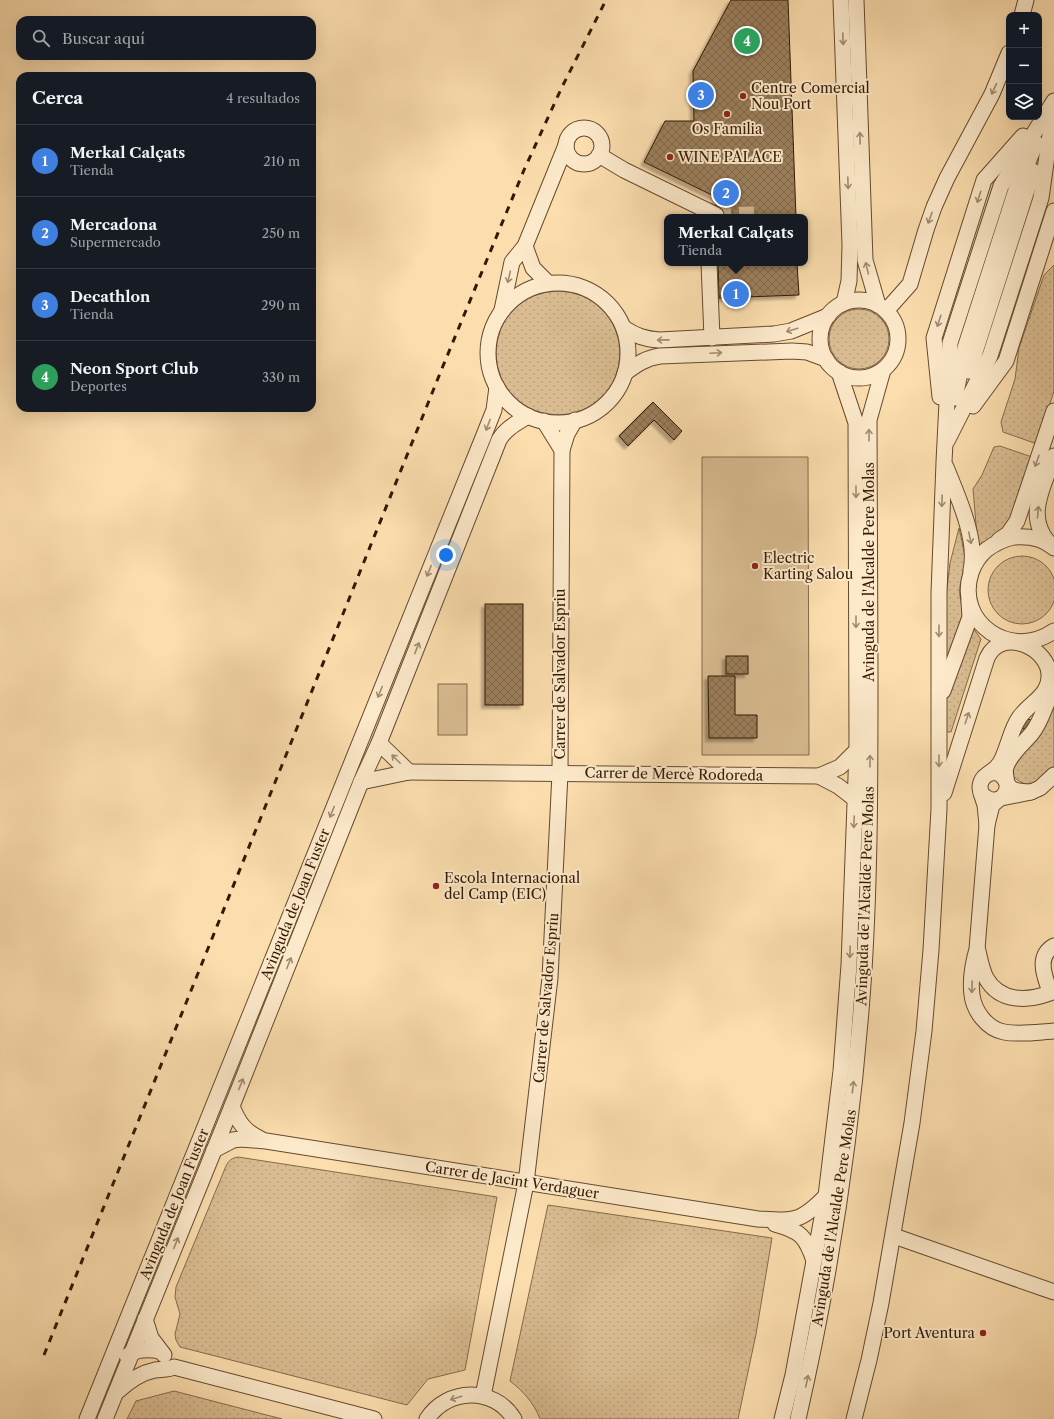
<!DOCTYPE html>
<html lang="es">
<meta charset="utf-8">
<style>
:root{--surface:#171b24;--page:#242831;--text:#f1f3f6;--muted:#9ea1a6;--line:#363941;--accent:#c59692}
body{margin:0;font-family:"Libre Caslon Text",serif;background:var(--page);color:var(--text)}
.controls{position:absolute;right:12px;top:12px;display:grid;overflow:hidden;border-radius:8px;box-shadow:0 4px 16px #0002}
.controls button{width:36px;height:36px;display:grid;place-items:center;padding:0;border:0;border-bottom:1px solid var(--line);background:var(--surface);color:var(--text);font:20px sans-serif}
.you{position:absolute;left:446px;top:555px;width:14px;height:14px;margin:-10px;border:3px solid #fff;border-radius:50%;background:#1a73e8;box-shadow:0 0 0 6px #1a73e833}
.badge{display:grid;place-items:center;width:26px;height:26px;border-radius:50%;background:var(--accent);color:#fff;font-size:13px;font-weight:700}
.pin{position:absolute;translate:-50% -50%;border:2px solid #fff;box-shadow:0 1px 4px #0006}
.popup{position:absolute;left:664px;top:214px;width:144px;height:52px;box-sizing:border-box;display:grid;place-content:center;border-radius:8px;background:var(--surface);filter:drop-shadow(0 1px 3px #0005);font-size:13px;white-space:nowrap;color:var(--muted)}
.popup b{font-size:15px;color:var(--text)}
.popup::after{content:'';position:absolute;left:50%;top:100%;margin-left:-8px;border:8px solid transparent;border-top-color:var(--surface)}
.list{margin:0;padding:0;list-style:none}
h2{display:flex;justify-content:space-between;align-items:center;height:52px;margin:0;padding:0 16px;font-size:17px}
h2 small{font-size:13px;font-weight:400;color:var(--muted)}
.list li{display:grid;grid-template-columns:26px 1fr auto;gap:12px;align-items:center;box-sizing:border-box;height:72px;padding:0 16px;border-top:1px solid var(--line)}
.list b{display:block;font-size:15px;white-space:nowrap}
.list p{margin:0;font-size:13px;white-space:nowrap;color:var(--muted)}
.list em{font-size:13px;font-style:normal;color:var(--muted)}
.icon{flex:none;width:22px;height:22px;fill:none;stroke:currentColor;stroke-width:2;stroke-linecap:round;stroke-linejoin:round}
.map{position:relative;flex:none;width:1054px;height:1419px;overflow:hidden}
.search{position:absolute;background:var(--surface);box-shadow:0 4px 16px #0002;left:16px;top:16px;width:300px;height:44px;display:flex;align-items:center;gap:10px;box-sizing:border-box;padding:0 14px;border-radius:12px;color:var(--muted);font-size:15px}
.panel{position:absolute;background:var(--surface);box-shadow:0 4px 16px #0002;left:16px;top:72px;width:300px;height:340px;border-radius:12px}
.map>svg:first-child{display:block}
.grass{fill:url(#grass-dots);stroke:#866a4a}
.pitch{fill:#d9bc91;stroke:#866a4a}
.building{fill:url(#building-cross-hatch);stroke:#331902;filter:url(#shadow)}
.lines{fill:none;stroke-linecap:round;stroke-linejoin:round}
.minor-tunnel{stroke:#d3b68c;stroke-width:15;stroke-dasharray:15 8;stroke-linecap:butt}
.minor-casing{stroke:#654a2d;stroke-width:17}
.minor{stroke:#fce9ca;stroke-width:15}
.rail{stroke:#331902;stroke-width:3;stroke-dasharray:7 7;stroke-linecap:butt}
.oneway{stroke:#a28b70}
.poi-dot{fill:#8f2418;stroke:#fce9ca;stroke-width:1.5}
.labels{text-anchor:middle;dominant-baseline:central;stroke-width:4;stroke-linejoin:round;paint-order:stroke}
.poi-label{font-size:14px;fill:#331902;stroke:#fce9ca;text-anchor:start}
.street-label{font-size:14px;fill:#331902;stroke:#fce9ca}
</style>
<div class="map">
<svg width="1054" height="1419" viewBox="0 0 1054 1419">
<defs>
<pattern id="grass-dots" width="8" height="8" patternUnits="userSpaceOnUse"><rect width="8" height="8" fill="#d9bc91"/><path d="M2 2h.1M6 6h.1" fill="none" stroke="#bba17b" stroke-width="1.8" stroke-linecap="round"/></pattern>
<pattern id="building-cross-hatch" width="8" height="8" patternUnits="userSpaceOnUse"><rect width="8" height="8" fill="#9b7f5b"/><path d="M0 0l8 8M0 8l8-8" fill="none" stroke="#7f6749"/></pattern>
<filter id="shadow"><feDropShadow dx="-3.5" dy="3.5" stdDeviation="1" flood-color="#0004"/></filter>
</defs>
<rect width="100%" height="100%" fill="#fbddae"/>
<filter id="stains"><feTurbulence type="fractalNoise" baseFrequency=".005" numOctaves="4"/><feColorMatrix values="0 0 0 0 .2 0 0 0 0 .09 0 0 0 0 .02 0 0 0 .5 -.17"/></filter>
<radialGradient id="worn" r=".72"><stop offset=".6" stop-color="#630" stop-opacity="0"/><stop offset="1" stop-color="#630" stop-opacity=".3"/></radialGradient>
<!-- grass -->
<g class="grass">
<path d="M 1054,265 L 1054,391 L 1037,444 L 1003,432 L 1001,422 L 1015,379 L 1019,348 L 1044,275 Z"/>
<circle cx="558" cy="353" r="62"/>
<circle cx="859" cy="339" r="30"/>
<path d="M 1000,446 L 1032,457 L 1012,517 L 1006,527 L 978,547 L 973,489 L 982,475 L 994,447 Z"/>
<path d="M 959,528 C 961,539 965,551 965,562 C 966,567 961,579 960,586 C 958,607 969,623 981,639 L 951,732 L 946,732 L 945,606 L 950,563 Z"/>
<circle cx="1022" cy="590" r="34"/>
<path d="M 1054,698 L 1054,767 C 1039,778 1031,794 1013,776 L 1013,762 Z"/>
<path d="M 238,1157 L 497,1197 L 465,1370 L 428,1379 L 407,1405 L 180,1347 L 176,1340 L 175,1334 L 180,1314 L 175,1297 L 176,1287 L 226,1166 C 229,1160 232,1158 238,1157 Z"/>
<path d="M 548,1205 L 772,1238 L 756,1334 L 738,1419 L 540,1419 C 534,1403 524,1392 510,1381 Z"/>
<path d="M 174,1391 L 282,1419 L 127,1419 L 136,1401 Z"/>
</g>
<!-- pitch -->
<g class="pitch">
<path d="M 702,457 L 808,457 L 809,755 L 702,755 Z"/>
<rect x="438" y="684" width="29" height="51"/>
</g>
<!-- building -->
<g class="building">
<path d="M 731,0 L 788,0 L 796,217 L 716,217 L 716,197 L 644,162 L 665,121 L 694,121 L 693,71 Z"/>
<path d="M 718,263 L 797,263 L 799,295 L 719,298 Z"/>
<path d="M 653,402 L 682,431 L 674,440 L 654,420 L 628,446 L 619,436 Z"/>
<rect x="485" y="604" width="38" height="101"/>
<rect x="726" y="656" width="22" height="18"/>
<path d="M 708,676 L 735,676 L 735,715 L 757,715 L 757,738 L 709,738 Z"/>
<path d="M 1026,718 L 1033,721 L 1029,731 L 1021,728 Z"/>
</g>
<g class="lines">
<!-- minor-tunnel -->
<path class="minor-tunnel" d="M 716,215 L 754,214"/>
<!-- minor casing -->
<g class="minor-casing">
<g id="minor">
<path d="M 841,0 L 850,245 L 849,281 L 844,303"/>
<path d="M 856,0 L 865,260 L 878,305"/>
<path d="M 1022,15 L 1026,0"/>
<circle cx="584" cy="146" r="18"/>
<path d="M 599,155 L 624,170 L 716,215"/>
<path d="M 525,246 L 533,268 L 548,283"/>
<path d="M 709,263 L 712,338"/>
<circle cx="558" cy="353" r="70"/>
<circle cx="859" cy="339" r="39"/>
<path d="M 502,310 L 512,262 L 525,246 L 566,145"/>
<path d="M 886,311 L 910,284 L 926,230 L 934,207 L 947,178 L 992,94 L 1009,53"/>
<path d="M 624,328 C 636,336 645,339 659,340 L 774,334 L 791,331 L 828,316"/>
<path d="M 969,371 L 1033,171"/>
<path d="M 625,373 C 637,364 646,358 660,356 L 792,351 L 807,352 L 826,359"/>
<path d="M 940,397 L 934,338 L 984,180 L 1023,136"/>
<path d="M 955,398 L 965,348 L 1016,190 L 1036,143"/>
<path d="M 973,406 L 1006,361 L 1054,211"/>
<path d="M 544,421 L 562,450"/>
<path d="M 947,441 L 990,356 L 1041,198 L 1054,106"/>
<path d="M 946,467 C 957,495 978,539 971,570"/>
<path d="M 999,540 L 1008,534 L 1017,521 L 1054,411"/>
<path d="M 1050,544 C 1024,517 1044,486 1054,456"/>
<path d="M 1054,548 C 1043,538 1027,536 1014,537 C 1003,539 994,544 986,550 C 979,556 974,564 971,573 C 955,623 1011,661 1054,631"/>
<path d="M 943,691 L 970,617 L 969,602"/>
<path d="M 409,772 L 819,776"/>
<path d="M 361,782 L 409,772 L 379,743"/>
<path d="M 1031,792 L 1040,788 L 1054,775"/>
<path d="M 944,793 L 987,658 C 1002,625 1051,649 1049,677 C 1048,697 1029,703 1019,718 C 1010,731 1008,749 1000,763 L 996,768 L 988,774"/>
<path d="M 981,793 L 985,805 L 987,825 L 992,805 L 999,799"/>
<path d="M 1001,798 L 1031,792 C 1025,792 1016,792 1011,788 C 1005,783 1005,775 997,773 C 982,770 973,791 987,798 C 997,804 1008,796 1007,785 C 1007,779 1004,773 1006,767 C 1010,754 1023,744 1032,733 C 1042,721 1045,704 1053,690"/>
<path d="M 855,799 L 838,786 L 819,776 L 840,767 L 857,750"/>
<path d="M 987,825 L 977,949 C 973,963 970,980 972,995 C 974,1011 987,1029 1004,1032 C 1020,1035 1038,1032 1054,1031"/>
<path d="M 978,951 C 980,960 982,970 986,978 C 1000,1003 1028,1001 1050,993"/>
<path d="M 1048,986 C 1043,972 1038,955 1054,946"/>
<path d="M 232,1106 C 238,1122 245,1132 261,1139"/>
<path d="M 214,1150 L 233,1140 L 241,1139 L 266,1141 L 758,1219 C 794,1221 800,1223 826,1196"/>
<path d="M 775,1224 C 800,1231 806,1236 814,1261"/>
<path d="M 894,1236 L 1054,1292"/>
<path d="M 145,1319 L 151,1338 L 164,1355"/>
<path d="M 127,1356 C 137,1348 149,1349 160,1351"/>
<path d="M 118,1391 C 129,1381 140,1373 155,1370 C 161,1369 168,1370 174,1367 L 374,1419"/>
<path d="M 483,1396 L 526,1183 L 550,978 L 560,773 L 562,450 L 567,434 L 575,420"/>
<path d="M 87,1419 L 484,435 L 494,410 L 497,387"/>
<path d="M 105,1419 L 232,1106 L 361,782 L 379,743 L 499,440 C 506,428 517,423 528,416"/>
<path d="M 427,1419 C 447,1388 494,1386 514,1419"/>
<path d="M 782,1419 L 793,1375 L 826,1196 L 841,1071 L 849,965 L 857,750 L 856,423 L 839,372"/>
<path d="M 798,1419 C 832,1271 854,1121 864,970 C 870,873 870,775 870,677 C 870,591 869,506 869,420 L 883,370"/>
<path d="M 854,1419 L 869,1360 L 881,1303 L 912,1123 L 924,1031 L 931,950 L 939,809 L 939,593 L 944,462 L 950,343 L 1001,186 L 1054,101"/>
</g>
</g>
<!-- minor -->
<use href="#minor" class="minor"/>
<!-- rail -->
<path class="rail" d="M 44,1355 L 443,366 L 524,170 L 562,87 L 606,0"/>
</g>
<!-- one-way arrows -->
<defs><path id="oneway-shaft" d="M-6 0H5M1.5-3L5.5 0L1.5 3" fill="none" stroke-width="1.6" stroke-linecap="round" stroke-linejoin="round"/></defs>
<g class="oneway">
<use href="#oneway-shaft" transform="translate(843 39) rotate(88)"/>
<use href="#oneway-shaft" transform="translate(994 89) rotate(115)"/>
<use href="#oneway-shaft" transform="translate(860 138) rotate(-92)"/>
<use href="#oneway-shaft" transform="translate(848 183) rotate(88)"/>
<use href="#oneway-shaft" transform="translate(979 197) rotate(108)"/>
<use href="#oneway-shaft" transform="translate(930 218) rotate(110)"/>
<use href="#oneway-shaft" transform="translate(867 268) rotate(-103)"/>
<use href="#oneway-shaft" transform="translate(509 277) rotate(103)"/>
<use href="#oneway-shaft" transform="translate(939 321) rotate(108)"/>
<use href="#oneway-shaft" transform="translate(792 330) rotate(163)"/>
<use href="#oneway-shaft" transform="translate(663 340) rotate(179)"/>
<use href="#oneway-shaft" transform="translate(716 353) rotate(-3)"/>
<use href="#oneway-shaft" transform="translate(488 425) rotate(111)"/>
<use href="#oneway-shaft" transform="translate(869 435) rotate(-90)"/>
<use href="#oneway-shaft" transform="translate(1037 461) rotate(109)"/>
<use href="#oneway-shaft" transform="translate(856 492) rotate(90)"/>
<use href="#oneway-shaft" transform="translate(942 501) rotate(92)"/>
<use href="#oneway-shaft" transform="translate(1038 512) rotate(-85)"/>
<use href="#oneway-shaft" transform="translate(970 538) rotate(78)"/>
<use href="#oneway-shaft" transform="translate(429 571) rotate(112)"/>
<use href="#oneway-shaft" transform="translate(856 622) rotate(90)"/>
<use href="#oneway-shaft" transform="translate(939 631) rotate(90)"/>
<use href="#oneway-shaft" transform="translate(417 648) rotate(-68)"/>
<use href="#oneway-shaft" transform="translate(380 692) rotate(112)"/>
<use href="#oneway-shaft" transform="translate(967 718) rotate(-72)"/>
<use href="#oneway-shaft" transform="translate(396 759) rotate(-135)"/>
<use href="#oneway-shaft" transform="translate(870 761) rotate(-90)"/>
<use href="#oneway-shaft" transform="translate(939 761) rotate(90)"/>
<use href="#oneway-shaft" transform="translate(332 812) rotate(112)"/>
<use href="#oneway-shaft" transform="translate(854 822) rotate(92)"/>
<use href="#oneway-shaft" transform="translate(850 952) rotate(92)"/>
<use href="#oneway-shaft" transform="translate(289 963) rotate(-68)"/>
<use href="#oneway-shaft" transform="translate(972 987) rotate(92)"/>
<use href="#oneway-shaft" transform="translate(241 1084) rotate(-68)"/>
<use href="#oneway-shaft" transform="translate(853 1087) rotate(-83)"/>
<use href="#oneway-shaft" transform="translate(176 1243) rotate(-68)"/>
<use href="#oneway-shaft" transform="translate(807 1381) rotate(-78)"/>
<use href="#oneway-shaft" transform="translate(456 1398) rotate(163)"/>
</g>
<!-- markers -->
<g class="poi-dot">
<circle cx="743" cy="96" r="4"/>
<circle cx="727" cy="114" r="4"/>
<circle cx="670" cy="157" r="4"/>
<circle cx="755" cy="566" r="4"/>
<circle cx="436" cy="886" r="4"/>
<circle cx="983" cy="1333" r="4"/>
</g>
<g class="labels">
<!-- poi labels -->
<g class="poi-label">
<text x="751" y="88">Centre Comercial<tspan x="751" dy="16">Nou Port</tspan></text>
<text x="727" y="129" text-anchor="middle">Os Familia</text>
<text x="678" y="157">WINE PALACE</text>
<text x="763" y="558">Electric<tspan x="763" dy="16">Karting Salou</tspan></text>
<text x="444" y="878">Escola Internacional<tspan x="444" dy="16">del Camp (EIC)</tspan></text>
<text x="975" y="1333" text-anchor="end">Port Aventura</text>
</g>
<!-- street labels -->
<g class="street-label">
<text transform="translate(869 572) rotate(-90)">Avinguda de l'Alcalde Pere Molas</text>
<text transform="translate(560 674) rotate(-90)">Carrer de Salvador Espriu</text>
<text transform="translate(674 774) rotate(1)">Carrer de Mercè Rodoreda</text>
<text transform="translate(865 896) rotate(-88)">Avinguda de l'Alcalde Pere Molas</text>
<text transform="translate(295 904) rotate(-68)">Avinguda de Joan Fuster</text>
<text transform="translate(546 998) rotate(-85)">Carrer de Salvador Espriu</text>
<text transform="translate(512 1180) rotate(9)">Carrer de Jacint Verdaguer</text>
<text transform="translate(174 1204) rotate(-68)">Avinguda de Joan Fuster</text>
<text transform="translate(834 1218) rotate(-81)">Avinguda de l'Alcalde Pere Molas</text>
</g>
</g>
<rect width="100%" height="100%" filter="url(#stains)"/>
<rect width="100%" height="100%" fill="url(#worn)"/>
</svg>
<div class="controls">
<button>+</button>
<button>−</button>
<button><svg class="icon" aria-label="layers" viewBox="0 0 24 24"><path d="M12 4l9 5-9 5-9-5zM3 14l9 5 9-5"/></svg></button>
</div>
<div class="you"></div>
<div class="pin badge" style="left:736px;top:294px;background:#3f7fe0">1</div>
<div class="popup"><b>Merkal Calçats</b>Tienda</div>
<div class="pin badge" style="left:726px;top:193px;background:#3f7fe0">2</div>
<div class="pin badge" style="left:701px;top:95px;background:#3f7fe0">3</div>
<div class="pin badge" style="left:747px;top:41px;background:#2e9e5b">4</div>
<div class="search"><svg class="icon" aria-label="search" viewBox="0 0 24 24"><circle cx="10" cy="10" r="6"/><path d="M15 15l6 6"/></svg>Buscar aquí</div>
<section class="panel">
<h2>Cerca<small>4 resultados</small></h2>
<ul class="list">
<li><span class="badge" style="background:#3f7fe0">1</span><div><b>Merkal Calçats</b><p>Tienda</p></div><em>210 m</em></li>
<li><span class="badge" style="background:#3f7fe0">2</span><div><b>Mercadona</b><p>Supermercado</p></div><em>250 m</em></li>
<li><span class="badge" style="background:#3f7fe0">3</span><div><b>Decathlon</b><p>Tienda</p></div><em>290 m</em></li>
<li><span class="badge" style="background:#2e9e5b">4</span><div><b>Neon Sport Club</b><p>Deportes</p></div><em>330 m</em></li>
</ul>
</section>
</div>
